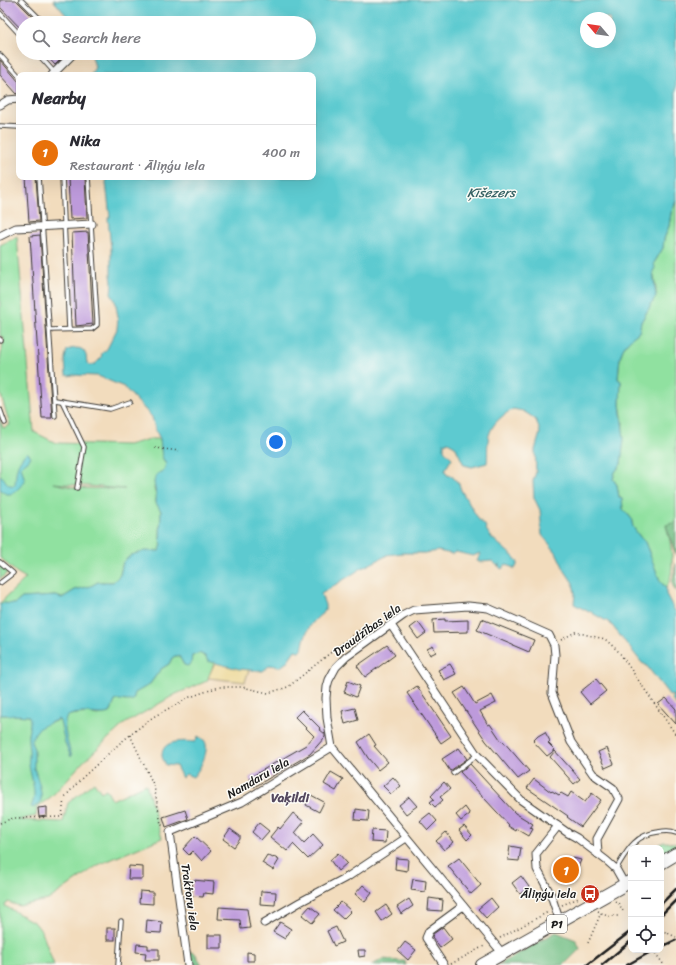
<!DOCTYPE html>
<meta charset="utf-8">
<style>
:root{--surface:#fff;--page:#f2f2f3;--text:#2b2b33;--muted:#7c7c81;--line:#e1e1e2;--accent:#ea580c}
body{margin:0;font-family:Sriracha,sans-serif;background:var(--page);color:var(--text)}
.controls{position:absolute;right:12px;bottom:12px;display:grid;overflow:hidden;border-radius:8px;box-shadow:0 4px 16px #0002}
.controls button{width:36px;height:36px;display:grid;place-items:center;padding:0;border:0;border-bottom:1px solid var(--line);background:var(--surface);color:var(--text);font:20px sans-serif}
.compass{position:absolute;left:580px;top:12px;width:36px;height:36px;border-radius:50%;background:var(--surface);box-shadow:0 4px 16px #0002;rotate:299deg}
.you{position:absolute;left:276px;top:442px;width:14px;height:14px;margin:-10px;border:3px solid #fff;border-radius:50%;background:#1a73e8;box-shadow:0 0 0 6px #1a73e833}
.badge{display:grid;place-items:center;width:26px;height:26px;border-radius:50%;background:var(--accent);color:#fff;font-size:13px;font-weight:700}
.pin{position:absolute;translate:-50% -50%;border:2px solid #fff;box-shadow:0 1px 4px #0006}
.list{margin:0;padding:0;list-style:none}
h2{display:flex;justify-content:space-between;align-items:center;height:52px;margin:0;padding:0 16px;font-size:17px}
h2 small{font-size:13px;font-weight:400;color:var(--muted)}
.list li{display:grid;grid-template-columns:26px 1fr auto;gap:12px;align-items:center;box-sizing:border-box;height:56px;padding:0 16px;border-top:1px solid var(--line)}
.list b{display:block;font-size:15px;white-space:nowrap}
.list p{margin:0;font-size:13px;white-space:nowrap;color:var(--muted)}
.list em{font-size:13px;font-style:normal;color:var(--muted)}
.icon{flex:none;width:22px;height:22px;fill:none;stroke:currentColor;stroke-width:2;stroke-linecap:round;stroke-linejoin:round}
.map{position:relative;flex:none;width:676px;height:965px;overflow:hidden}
.search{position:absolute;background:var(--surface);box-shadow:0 4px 16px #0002;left:16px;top:16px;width:300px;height:44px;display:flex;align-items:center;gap:10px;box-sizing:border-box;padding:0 14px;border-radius:22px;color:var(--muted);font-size:15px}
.panel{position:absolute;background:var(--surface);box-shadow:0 4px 16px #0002;left:16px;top:72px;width:300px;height:108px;border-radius:8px}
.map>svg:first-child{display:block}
.green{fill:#90e1a0;stroke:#567e5e;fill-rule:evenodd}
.forest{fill:#74bf86;stroke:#486e51}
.sand{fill:#eeda9e;stroke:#857b5d}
.water{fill:#5dcad0;stroke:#3c7376;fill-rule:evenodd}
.building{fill:#bd9adb}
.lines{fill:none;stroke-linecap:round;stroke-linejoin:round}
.lane-casing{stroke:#3c3934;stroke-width:5.5}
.street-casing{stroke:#3c3934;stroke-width:9}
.primary-casing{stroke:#3c3934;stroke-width:14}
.path{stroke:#3c3934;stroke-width:1.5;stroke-dasharray:1 3;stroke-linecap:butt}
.lane{stroke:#fff;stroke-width:3.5}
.street{stroke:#fff;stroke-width:7}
.primary{stroke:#fff;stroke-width:12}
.rail{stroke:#1c1c1c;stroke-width:2.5}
.labels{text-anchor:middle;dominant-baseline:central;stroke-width:3;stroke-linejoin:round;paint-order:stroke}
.shield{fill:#fdfcf7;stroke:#605f5e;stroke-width:1}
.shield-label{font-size:11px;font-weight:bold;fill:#1c1c1c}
.street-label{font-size:12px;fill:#1c1c1c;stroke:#fdfcf7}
.poi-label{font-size:12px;fill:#1c1c1c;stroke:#fdfcf7;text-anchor:end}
.water-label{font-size:13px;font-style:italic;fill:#366264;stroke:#fdfcf7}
.neighbourhood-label{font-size:13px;font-weight:bold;fill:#54485f;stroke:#fdfcf7}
</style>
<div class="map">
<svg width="676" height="965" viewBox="0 0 676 965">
<rect width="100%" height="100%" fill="#fdfcf7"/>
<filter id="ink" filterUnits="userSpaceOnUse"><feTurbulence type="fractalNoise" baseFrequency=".025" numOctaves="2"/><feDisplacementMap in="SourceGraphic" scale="8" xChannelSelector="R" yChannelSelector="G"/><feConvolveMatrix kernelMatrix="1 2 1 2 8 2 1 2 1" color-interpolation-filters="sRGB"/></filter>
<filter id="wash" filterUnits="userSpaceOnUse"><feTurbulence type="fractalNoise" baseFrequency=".012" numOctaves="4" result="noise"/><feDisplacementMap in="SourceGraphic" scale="16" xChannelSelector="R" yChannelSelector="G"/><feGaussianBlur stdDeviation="0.9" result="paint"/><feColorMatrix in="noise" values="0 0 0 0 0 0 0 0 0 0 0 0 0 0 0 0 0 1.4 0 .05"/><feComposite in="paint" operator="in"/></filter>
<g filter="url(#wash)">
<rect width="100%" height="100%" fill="#f2dcbd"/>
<!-- green -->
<g class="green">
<path d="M 676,201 L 676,522 L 666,526 C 672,544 676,573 666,588 L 660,581 L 645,542 L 640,537 L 633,527 L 631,518 L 623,509 L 622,499 L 619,497 L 617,485 L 613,479 L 615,472 L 621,464 L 623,422 L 620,404 L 621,381 L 618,379 C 620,356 619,347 639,332 L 641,322 L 656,296 L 656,289 L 653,271 L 654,263 L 663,248 L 664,239 L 669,226 L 671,213 Z"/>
<path d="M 17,237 L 34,432 L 56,443 L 128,445 L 150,439 L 160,439 L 162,457 L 166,464 L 164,470 L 156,475 L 154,489 L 156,495 L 156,503 L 161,511 L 160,539 L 162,545 L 159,551 L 151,552 L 123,562 L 120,575 L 113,582 L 98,582 L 91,586 L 75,590 L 62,598 L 56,596 L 22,598 L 15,604 L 3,603 L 0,605 L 0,603 L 26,578 L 16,572 L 0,558 L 0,419 L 3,428 L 10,425 L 0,392 L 0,361 L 4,337 L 0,336 L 0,245 ZM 53,483 L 125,489 L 77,488 Z"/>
<path d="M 0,564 L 8,572 L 0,579 Z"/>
<path d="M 199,653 L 205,656 L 208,661 L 215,662 L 207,681 L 176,694 L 124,724 L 83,762 L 52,796 L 37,807 L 36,816 L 18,820 L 63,822 L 68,803 L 94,782 L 101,792 L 106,789 L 112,800 L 146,784 L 162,838 L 98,865 L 48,900 L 19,906 L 8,902 L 5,906 L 35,923 L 42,932 L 54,965 L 0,965 L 0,715 L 14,715 L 29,716 L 31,722 L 28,735 L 33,734 L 40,727 L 49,722 L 53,722 L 69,715 L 88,713 L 96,715 L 110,713 L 115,701 L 118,699 L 125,701 L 141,688 L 149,685 L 161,669 L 169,664 L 172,658 L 175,656 L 179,656 L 184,665 L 191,663 L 192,656 Z"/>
<path d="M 664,842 L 676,843 L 676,847 L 661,856 L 661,848 L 653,848 Z"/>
</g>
<!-- forest -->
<g class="forest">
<path d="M 676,522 L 676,556 L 666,525 Z"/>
<path d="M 676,563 L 676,591 L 675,591 L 672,583 Z"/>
<path d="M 556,932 L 576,940 L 580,949 L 564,965 L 498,965 Z"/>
<path d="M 186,951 L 195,953 L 202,965 L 190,965 Z"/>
<path d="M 382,959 C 390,959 397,962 405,961 L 406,965 L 371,965 L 378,962 Z"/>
</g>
<!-- sand -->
<path class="sand" d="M 215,662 L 249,670 L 245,682 L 208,678 Z"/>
<!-- water -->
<g class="water">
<path d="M 53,0 L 676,0 L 676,201 L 671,213 L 669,226 L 664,239 L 663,248 L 654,263 L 655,268 L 653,271 L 656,296 L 641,322 L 639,332 C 619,347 620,355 618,379 L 621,381 L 620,404 L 624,439 L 621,464 L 615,472 L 613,479 L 617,485 L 619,497 L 622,499 L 623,509 L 631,518 L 633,527 L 640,537 L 645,542 L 660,581 L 666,588 L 666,594 L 676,613 L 676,705 L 674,701 L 673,702 L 673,700 L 671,699 L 674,695 L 670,696 L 646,665 L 642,663 L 610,623 L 592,613 L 591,611 L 589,612 L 574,604 L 575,593 L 573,583 L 565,571 L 556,552 L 542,535 L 540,510 L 534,498 L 533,481 L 536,472 L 535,450 L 540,433 L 538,425 L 536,420 L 531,416 L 523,411 L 513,409 C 501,416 489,426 488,441 C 487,448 488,455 487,463 L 472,467 L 464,465 L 455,446 L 448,442 L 444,443 L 444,450 L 452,458 L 445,470 L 447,475 L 452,476 L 459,484 L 461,490 L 479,520 L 485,525 L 487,531 L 492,538 L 515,558 L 518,563 L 515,569 L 506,564 L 502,569 L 499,567 L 500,563 L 498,566 L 492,561 L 480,562 L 477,561 L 481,554 L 480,553 L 473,556 L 456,552 L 452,554 L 438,551 L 426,553 L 403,553 L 386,555 L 386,556 L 362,568 L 321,594 L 325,605 L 325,611 C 310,623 305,631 302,650 L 298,651 L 295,650 L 286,663 L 280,667 L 270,665 L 263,671 L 239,669 L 208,661 L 205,656 L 199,653 L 192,656 L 191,663 L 188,666 L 184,665 L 179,656 L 175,656 L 172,658 L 169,664 L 161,669 L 149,685 L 135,693 L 133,700 C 127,703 121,698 115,701 L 110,713 C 102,715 96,714 88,713 C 83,713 71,713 67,717 C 61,724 69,748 72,756 L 71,757 L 65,743 L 60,721 L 58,719 C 44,727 37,724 31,742 L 34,749 L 34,769 L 35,770 C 37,779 48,803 35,806 L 34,808 L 31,807 C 38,794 31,779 29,765 C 28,762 29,759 29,756 C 30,751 28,745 28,740 C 27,732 32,725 29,716 L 14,715 L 0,715 L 0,605 L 3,603 L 15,604 L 22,598 L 56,596 L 62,598 L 75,590 L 91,586 L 98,582 L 113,582 L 120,575 L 123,562 L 131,555 L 145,551 L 159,551 L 162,545 L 160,539 L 161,511 L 156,503 L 156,495 L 154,482 L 156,475 L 164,470 L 166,464 L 162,457 L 160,439 L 155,429 L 152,417 L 124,387 L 98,376 L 73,375 L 69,376 L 66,375 L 65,358 L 67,350 C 73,348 82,346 85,353 C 87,356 86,360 87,363 L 90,365 L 95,364 L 101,358 L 102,353 L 107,349 L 117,329 L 118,317 L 115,300 L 111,294 L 112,282 L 111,275 L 111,249 L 108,218 L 110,217 L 106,183 L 107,177 L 313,177 L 313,75 L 91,75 L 95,67 L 91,53 L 309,53 L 309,23 L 73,23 ZM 586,18 L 610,18 L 610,42 L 586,42 Z"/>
<path d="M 27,452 L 31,456 L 29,460 L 21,466 L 25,481 C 18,489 10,501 0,489 L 0,475 C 7,479 5,487 15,485 C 16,470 16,463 27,452 Z"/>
<path d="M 198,736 C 199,737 203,739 204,740 C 211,748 200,770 193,777 L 186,774 L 182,778 L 176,766 L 166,765 C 165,763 162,758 162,756 C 161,739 185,741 195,742 Z"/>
</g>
<g id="blocks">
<!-- building -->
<g class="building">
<path d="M 0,0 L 16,0 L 39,23 L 23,23 L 23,31 L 0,7 Z"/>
<path d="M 44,53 L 67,53 L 55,65 Z"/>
<path d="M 0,60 L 19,82 L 19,94 L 17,94 L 0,75 Z"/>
<path d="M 26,177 L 36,177 L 39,221 L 29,222 Z"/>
<path d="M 68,177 L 85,177 L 87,218 L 70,219 Z"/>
<path d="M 88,232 L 93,324 L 76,326 L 72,233 Z"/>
<path d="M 40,235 L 52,418 L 42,418 L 30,236 Z"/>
<path d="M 445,619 L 445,621 L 468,620 L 468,632 L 434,633 L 433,620 Z"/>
<path d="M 482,619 L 534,640 L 529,652 L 477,630 Z"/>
<path d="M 418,622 L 426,633 L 418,639 L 410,628 Z"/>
<path d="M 387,645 L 395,655 L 365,677 L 357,666 Z"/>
<path d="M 433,646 L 436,652 L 430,655 L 427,649 Z"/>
<path d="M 450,664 L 456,674 L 444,680 L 438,670 Z"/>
<path d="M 596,679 L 606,691 L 590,704 L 580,692 Z"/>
<path d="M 348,681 L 360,686 L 356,697 L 344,692 Z"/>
<path d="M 417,686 L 451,736 L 441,743 L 407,693 Z"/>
<path d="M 464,687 L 475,704 L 492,695 L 496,703 L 480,711 L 488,725 L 490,724 L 502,742 L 503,741 L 529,771 L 518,779 L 486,741 L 454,693 Z"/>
<path d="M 666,698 L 676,709 L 676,724 L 658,704 Z"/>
<path d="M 355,708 L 358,720 L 345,724 L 342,711 Z"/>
<path d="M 302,710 L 320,728 L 319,729 L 325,734 L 325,737 L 310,754 L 254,787 L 249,778 L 306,745 L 314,736 L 295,717 Z"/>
<path d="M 545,732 L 550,741 L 548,743 L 555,750 L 547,756 L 533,741 L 538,736 Z"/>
<path d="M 369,734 L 376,745 L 374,746 L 388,762 L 378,770 L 368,758 L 358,742 Z"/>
<path d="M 459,748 L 467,759 L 450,771 L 442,759 Z"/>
<path d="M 607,748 L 614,764 L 605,768 L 598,752 Z"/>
<path d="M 555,751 L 580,779 L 574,784 L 550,757 Z"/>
<path d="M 470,764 L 515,813 L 533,824 L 530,828 L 533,829 L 529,836 L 517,829 L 516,831 L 508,826 L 509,825 L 460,772 Z"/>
<path d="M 331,772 L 343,779 L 336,791 L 324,784 Z"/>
<path d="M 393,777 L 401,786 L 391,794 L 383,786 Z"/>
<path d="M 534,779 L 551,792 L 552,791 L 559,795 L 561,793 L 568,797 L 571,792 L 585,802 L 592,793 L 601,800 L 581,827 L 567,817 L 568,816 L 527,788 Z"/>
<path d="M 444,782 L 450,789 L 440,797 L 443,800 L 435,807 L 430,802 L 434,799 L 431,796 Z"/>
<path d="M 311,795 L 324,802 L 319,812 L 306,805 Z"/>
<path d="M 409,797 L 417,806 L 406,814 L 399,805 Z"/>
<path d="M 47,807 L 47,816 L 39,817 L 38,808 Z"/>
<path d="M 465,807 L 470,814 L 461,821 L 456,815 Z"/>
<path d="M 356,809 L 369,811 L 368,821 L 355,820 Z"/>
<path d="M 185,810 L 188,819 L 166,827 L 163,817 Z"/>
<path d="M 293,813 L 304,822 L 295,833 L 304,843 L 313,834 L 323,845 L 308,859 L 293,844 L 287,851 L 270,837 L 278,827 L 280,829 Z"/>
<path d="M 430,813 L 437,821 L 428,830 L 420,821 Z"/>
<path d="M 259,823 L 269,831 L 261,840 L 252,832 Z"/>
<path d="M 464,826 L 472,835 L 467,840 L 459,830 Z"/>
<path d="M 230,829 L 240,836 L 240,839 L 234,847 L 223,839 Z"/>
<path d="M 372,830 L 386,831 L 385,843 L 371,842 Z"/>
<path d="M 446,832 L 454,842 L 444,850 L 436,841 Z"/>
<path d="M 195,836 L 211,851 L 202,861 L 193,851 L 189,855 L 183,849 Z"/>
<path d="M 510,846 L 521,848 L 519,861 L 508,860 Z"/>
<path d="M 338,853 L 347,863 L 338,871 L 330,860 Z"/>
<path d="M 267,855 L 273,858 L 274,857 L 279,860 L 273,870 L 262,863 Z"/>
<path d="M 396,858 L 408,859 L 407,871 L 395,869 Z"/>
<path d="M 459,858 L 481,885 L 471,894 L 448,866 Z"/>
<path d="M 563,858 L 572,861 L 573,858 L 581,860 L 576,872 L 570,875 L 565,880 L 557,880 Z"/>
<path d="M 129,866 L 143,867 L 143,879 L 128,879 Z"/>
<path d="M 521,876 L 529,887 L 520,894 L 512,883 Z"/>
<path d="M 413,879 L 426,881 L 425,892 L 411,890 Z"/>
<path d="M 193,880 L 214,882 L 213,894 L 204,893 L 203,897 L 191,896 Z"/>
<path d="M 363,885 L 372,893 L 365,902 L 355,894 Z"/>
<path d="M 140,891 L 153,892 L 153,904 L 139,903 Z"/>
<path d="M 261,891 L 276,892 L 275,905 L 260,904 Z"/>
<path d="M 429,898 L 443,900 L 442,911 L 428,910 Z"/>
<path d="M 491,898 L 498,907 L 486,918 L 478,909 Z"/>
<path d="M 409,899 L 413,906 L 401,914 L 397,907 Z"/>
<path d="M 341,902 L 351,911 L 343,919 L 333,910 Z"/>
<path d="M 386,905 L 392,914 L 382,921 L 376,912 Z"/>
<path d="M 310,906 L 320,914 L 312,923 L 302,915 Z"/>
<path d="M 219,907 L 247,909 L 250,928 L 241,929 L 240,920 L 218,919 Z"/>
<path d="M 147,920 L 162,922 L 161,933 L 146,932 Z"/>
<path d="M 280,922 L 291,929 L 285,939 L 273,932 Z"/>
<path d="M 336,927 L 343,942 L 334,946 L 327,931 Z"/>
<path d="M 443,927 L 452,939 L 440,948 L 432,937 L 433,934 Z"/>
<rect x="107" y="928" width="8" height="12"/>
<rect x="208" y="935" width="14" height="13"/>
<path d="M 405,942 L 416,950 L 408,960 L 398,951 Z"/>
<path d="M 137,944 L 148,945 L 148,949 L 159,949 L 159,960 L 145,960 L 146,953 L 136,952 Z"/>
<path d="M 358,950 L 365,950 L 365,956 L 359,957 Z"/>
<path d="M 247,952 L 254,953 L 254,961 L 247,961 Z"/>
</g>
</g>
</g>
<g filter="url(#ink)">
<use href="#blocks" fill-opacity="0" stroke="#3c3934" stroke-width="1"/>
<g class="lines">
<!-- lane casing -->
<g class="lane-casing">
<g id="lane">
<path d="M 21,0 L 44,23"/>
<path d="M 0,13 L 23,38"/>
<path d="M 37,53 L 54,72"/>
<path d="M 0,55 L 19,76"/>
<path d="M 0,126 L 19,127"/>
<path d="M 39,177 L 55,416"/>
<path d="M 62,177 L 69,329"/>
<path d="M 50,330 L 92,329 L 97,325 L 97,319 L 88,177"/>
<path d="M 0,339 L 0,340"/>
<path d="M 55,400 L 110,409 L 130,402"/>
<path d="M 62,401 L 84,447 L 77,488"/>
<path d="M 0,409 L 5,423"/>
<path d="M 0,562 L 13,573 L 0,583"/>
<path d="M 453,773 L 477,755"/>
<path d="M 616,869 C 627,851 634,835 658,832 C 664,831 670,830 676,833"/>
<path d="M 118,965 L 121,921"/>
</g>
</g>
<!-- street casing -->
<g class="street-casing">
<g id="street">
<path d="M 52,75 L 73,54"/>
<path d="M 0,105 L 8,100 L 19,99"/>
<path d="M 0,236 L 16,228 L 92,224"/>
<path d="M 391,625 L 477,755 L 521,800 L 568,833 L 577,838 L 607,861 L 616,869 L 625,885"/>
<path d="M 558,826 L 536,854 L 537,869 L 551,895 L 560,922"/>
<path d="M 264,923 L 300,902 L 349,876 L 406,838"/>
<path d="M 503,954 L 332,747 L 327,718 L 326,698 L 327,687 L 329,680 L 336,667 L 346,657 L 404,615 L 414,610 L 468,606 L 488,608 L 549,635 L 554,645 L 555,655 L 552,693 L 571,742 L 593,774 L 613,788 L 619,799 L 597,839 L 598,854"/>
<path d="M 188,965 L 170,832 L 242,802 L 332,747"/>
<path d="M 444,965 L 426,938 L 429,931 L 463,906"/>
</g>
</g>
<!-- primary casing -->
<g class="primary-casing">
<g id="primary">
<path d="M 661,863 L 676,854"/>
<path d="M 482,965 L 631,881"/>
</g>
</g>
<!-- path -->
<g class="path">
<path d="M 155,448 L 179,451"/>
<path d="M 561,640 L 575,632 L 605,639 L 619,652 L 676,735"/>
<path d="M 130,735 L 154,786 L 161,824 L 164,827"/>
<path d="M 0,823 L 13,818 L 62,817 L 64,798 L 82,778 L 120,743 L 153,717 L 190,697 L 219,687 L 242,687 L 268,693 L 288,687 L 355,633 L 366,626 L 377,625"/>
<path d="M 615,901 L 619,904 L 623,911"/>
<path d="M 562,905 L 579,898"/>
<path d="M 598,911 L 607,916 L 619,916"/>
<path d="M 661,930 L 676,937"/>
<path d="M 500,938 L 548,912"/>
<path d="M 588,943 L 601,913"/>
<path d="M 653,950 L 664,965"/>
<path d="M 451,964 L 486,945"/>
</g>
<!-- lane -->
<use href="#lane" class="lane"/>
<!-- street -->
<use href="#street" class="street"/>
<!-- primary -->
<use href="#primary" class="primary"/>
<!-- rail -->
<g class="rail">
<path d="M 661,904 L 676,889"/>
<path d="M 661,915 L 676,900"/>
<path d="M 661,947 L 676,940"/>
<path d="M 587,965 L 631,931"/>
<path d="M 602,965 L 631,941"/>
<path d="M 627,965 L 654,950"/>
</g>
</g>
</g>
<!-- icons -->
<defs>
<g id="bus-disc" transform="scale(1)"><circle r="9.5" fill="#c8321e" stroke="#fdfcf7"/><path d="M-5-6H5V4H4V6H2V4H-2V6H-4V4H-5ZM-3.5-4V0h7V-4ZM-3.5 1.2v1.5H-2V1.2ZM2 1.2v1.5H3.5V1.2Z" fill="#fff"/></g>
</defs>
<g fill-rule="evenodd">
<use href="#bus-disc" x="590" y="894"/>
</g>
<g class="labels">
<!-- shield labels -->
<rect class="shield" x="547" y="915" width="20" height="18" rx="3"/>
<g class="shield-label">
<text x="557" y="924">P1</text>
</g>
<!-- street labels -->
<g class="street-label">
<text transform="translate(367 630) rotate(-36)">Draudzības iela</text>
<text transform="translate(258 778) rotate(-30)">Namdaru iela</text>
<text transform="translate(190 897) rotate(82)">Traktoru iela</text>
</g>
<!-- poi labels -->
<g class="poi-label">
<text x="576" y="894">Āliņģu iela</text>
</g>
<!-- water labels -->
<g class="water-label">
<text x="491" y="192">Ķīšezers</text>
</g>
<!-- neighbourhood labels -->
<g class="neighbourhood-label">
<text x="290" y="797">Vaķildi</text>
</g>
</g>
</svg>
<div class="controls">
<button>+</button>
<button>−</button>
<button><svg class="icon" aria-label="locate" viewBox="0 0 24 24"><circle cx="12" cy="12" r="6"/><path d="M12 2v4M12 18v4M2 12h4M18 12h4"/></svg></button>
</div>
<svg class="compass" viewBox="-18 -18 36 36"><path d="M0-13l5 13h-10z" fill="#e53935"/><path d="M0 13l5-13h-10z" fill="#7c7c81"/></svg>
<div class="you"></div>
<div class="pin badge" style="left:566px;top:870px;background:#e8710a">1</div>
<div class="search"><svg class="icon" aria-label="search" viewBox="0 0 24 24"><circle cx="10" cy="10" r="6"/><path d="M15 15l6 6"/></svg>Search here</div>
<section class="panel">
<h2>Nearby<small></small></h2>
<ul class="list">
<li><span class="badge" style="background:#e8710a">1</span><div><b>Nika</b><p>Restaurant · Āliņģu iela</p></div><em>400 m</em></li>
</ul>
</section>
</div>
